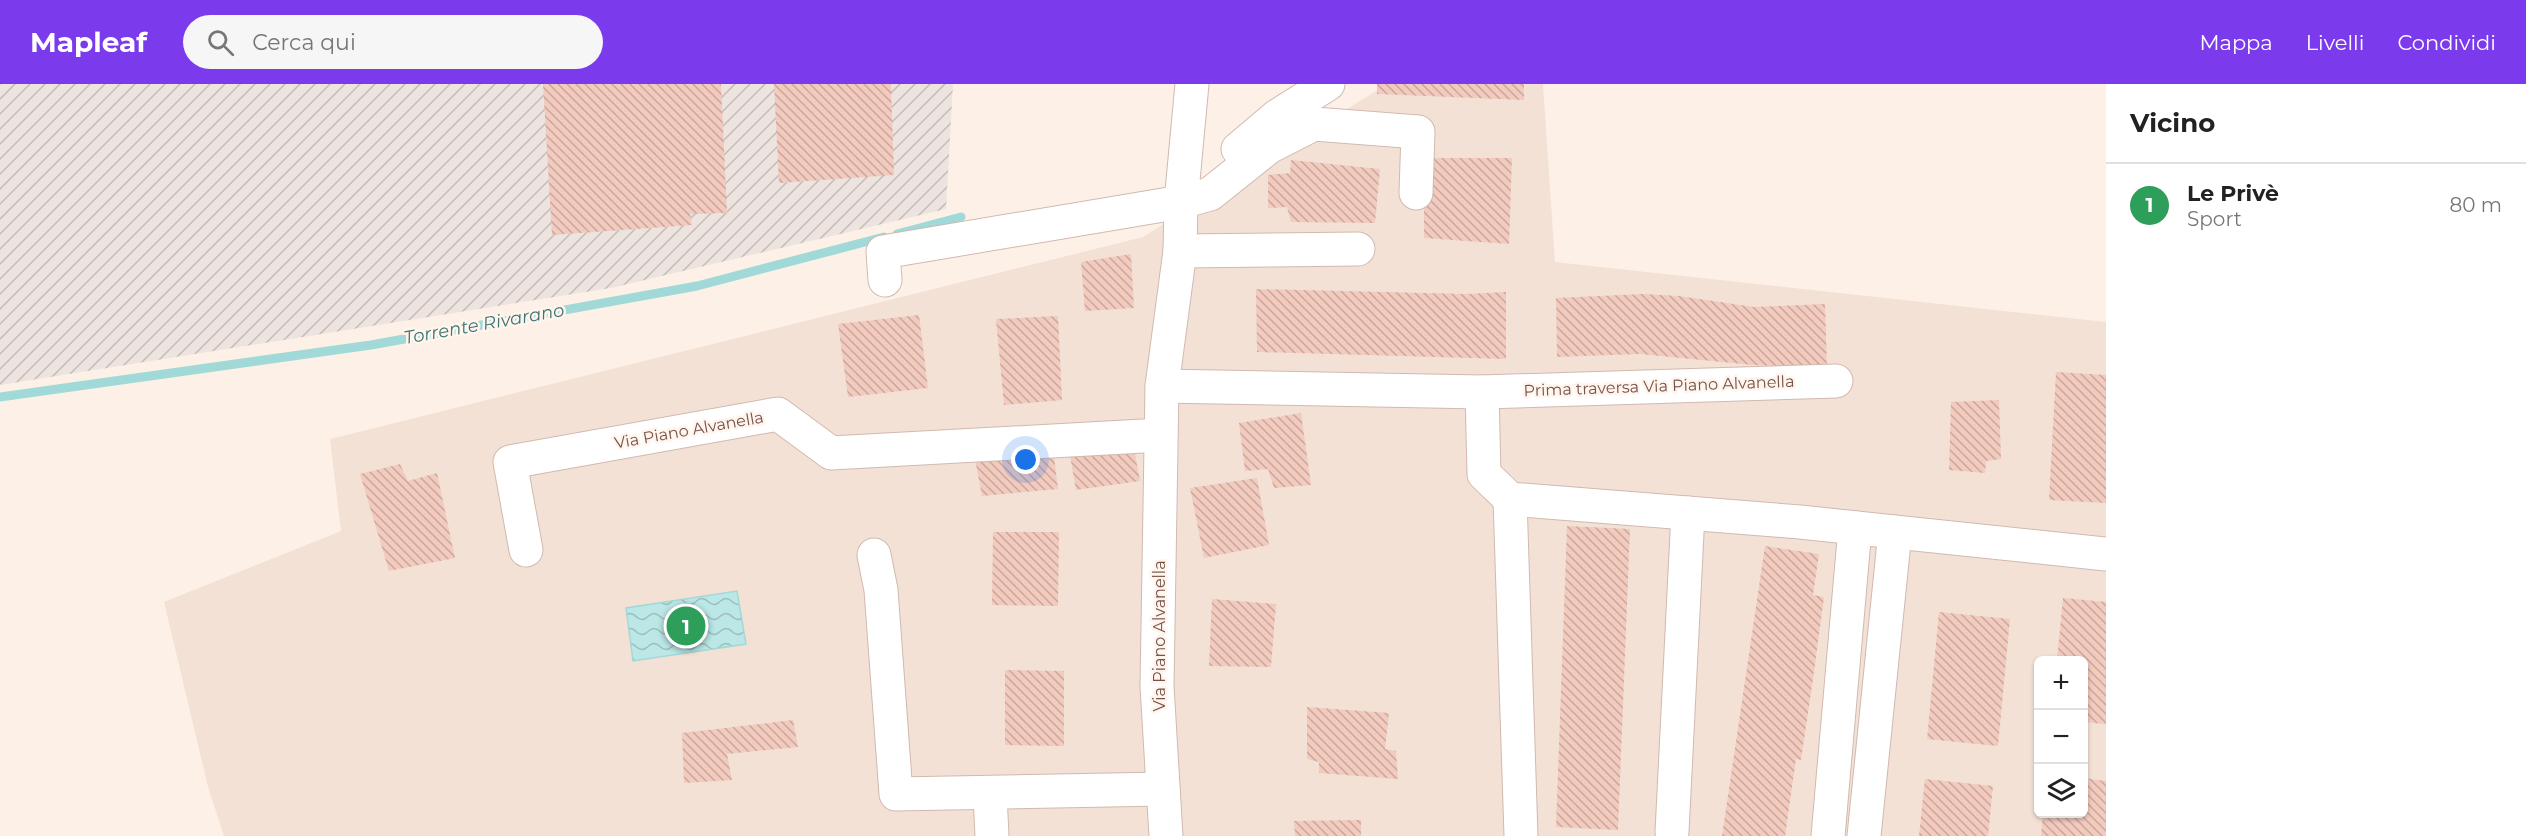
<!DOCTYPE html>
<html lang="it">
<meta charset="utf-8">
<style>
:root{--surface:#fff;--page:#f6f6f6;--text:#222;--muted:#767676;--line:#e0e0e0;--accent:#7c3aed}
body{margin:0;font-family:Montserrat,sans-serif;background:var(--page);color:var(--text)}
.controls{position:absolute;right:18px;bottom:18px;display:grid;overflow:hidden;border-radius:9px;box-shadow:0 2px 4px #0004}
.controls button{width:54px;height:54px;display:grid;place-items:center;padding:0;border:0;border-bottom:2px solid var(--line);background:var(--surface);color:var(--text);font:30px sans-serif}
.you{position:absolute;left:1026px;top:376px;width:21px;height:21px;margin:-15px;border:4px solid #fff;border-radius:50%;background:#1a73e8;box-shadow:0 0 0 9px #1a73e833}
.badge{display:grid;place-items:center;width:39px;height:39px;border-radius:50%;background:var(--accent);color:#fff;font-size:20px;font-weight:700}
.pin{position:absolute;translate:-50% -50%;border:3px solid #fff;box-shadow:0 2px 6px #0006}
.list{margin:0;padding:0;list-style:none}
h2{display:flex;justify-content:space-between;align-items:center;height:78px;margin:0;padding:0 24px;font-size:26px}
h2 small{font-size:20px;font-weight:400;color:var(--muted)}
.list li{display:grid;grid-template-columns:39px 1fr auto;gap:18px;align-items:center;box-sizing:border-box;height:84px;padding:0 24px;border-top:2px solid var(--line)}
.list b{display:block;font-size:22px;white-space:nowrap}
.list p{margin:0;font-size:20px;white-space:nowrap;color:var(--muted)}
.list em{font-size:20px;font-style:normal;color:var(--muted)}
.icon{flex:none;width:33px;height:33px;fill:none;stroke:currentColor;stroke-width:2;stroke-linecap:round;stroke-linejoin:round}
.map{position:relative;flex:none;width:2106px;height:752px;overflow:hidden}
header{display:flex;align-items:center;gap:36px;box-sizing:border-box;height:84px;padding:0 30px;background:var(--accent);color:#fff}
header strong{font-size:28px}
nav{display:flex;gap:33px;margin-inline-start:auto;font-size:21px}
.search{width:420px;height:54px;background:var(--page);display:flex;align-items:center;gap:15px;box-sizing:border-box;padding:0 21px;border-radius:33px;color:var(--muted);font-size:22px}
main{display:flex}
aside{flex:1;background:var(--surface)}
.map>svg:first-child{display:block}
.residential{fill:#f4e1d5;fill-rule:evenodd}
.industrial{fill:url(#industrial-furrows)}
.water{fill:url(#water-waves);stroke:#a1d9d8;stroke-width:1.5}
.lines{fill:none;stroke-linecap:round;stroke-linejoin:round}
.stream{stroke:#a1d9d8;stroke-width:9}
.building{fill:url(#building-back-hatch)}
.minor-casing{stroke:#d1b9af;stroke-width:35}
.minor{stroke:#fff;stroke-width:33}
.labels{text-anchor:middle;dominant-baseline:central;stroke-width:5;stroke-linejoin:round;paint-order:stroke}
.street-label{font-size:16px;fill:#77534b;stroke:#fff5ed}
.water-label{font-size:18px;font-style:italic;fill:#3b7575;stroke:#fff5ed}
</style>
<header>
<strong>Mapleaf</strong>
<div class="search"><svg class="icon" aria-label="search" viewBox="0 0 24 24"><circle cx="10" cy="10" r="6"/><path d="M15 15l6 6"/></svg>Cerca qui</div>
<nav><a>Mappa</a><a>Livelli</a><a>Condividi</a></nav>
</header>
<main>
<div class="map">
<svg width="2106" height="752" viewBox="0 0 2106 752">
<defs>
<pattern id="industrial-furrows" width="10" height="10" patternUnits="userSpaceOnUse" patternTransform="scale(1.5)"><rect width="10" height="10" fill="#ede4e0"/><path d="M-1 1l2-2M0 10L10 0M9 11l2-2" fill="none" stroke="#c5bbb8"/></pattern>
<pattern id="water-waves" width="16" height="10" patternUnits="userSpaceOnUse" patternTransform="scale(1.5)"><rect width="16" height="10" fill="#bbe7e6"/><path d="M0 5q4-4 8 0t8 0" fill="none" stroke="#9dbebc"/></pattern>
<pattern id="building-back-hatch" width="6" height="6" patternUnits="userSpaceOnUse" patternTransform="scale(1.5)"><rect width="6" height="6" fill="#f2cabe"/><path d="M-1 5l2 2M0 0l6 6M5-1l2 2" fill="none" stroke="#c9a79c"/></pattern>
</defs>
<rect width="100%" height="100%" fill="#fdf1e7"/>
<!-- residential -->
<path class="residential" d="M 1387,0 L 1543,0 L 1555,178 L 2106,238 L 2106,752 L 224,752 L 208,703 L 164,518 L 341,447 L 330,355 L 1143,153 ZM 2038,576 L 2084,576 L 2084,730 L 2038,730 Z"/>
<!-- industrial -->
<path class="industrial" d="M 0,0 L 953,0 L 946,125 L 611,204 L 0,301 Z"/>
<!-- water -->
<path class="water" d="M 737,507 L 746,560 L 633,577 L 626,524 Z"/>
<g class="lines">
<!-- stream -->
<g class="stream">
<path d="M 897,150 L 961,133"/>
<path d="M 0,313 L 371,261 L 697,202 L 884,153"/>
</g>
</g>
<!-- building -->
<g class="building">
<path d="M 543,0 L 721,0 L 727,129 L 690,130 L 692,141 L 552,151 Z"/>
<path d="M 774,0 L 891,0 L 894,91 L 779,99 Z"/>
<path d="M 1377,0 L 1524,0 L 1524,16 L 1377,10 Z"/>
<path d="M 1424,74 L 1512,74 L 1509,160 L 1424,154 Z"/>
<path d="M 1291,76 L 1380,85 L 1375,139 L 1291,138 L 1287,123 L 1268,124 L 1268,91 L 1290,89 Z"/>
<path d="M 1131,170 L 1134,224 L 1085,227 L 1081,178 Z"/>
<path d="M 1256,205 L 1467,210 L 1506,208 L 1506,275 L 1257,268 Z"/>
<path d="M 1643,210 L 1679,212 L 1754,223 L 1825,220 L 1827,284 L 1753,281 L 1640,270 L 1557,273 L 1556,214 Z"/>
<path d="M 919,231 L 928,304 L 848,313 L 838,240 Z"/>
<path d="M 1058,232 L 1062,316 L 1004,321 L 996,235 Z"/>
<path d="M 2056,288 L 2106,291 L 2106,419 L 2049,416 Z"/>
<path d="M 1999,316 L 2001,375 L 1986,377 L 1985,389 L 1949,386 L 1951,318 Z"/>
<path d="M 1301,329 L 1311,401 L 1274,404 L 1268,385 L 1245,387 L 1239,339 Z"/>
<path d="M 1133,359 L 1140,397 L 1076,406 L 1069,366 Z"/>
<path d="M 1053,364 L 1058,405 L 982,412 L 974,370 Z"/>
<path d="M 400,380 L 408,397 L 437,389 L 455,474 L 389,487 L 360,390 Z"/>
<path d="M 1257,394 L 1269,461 L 1204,474 L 1190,404 Z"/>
<path d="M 1567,442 L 1630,445 L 1618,746 L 1556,743 Z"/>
<path d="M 993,448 L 1059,448 L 1058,522 L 992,521 Z"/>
<path d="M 1765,462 L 1819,470 L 1813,511 L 1824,513 L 1813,595 L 1801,676 L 1796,675 L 1785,752 L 1722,752 Z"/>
<path d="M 2063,514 L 2106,518 L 2106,640 L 2084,638 L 2084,576 L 2057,576 Z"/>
<path d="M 1212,515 L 1276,520 L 1271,583 L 1209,582 Z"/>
<path d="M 1939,528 L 2010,535 L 1998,662 L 1927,655 Z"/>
<path d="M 1005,586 L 1064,587 L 1064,662 L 1005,661 Z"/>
<path d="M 1307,623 L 1389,629 L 1385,665 L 1396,667 L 1398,695 L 1319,689 L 1319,678 L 1307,675 Z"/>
<path d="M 793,636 L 798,663 L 727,670 L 732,696 L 684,699 L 682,649 Z"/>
<path d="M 2084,694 L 2106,697 L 2106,752 L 2041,752 L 2043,730 L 2084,730 Z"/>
<path d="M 1925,695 L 1993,702 L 1988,752 L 1919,752 Z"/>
<path d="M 1361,736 L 1361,752 L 1295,752 L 1294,737 Z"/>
</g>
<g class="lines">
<!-- minor casing -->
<g class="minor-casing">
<g id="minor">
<path d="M 1238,65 L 1277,32 L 1328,0"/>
<path d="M 1180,167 L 1358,165"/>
<path d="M 885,196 L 883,168 L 1181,118 L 1210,110 L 1269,63 L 1314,40 L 1418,48 L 1416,109"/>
<path d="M 1162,302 L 1482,308 L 1484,390 L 1510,415 L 1800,438 L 2106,470"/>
<path d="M 1482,308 L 1836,297"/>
<path d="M 1510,415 L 1521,752"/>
<path d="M 526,466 L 510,378 L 778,330 L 831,369 L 1161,351"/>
<path d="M 874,471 L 881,506 L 896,710 L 1163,705"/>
<path d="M 990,710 L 992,752"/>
<path d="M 1672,748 L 1688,429"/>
<path d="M 1166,752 L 1157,602 L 1162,302 L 1180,167 L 1181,118 L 1192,0"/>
<path d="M 1828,752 L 1855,444"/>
<path d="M 1864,752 L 1895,448"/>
</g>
</g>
<!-- minor -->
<use href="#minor" class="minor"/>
</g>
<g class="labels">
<!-- street labels -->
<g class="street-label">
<text transform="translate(1659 302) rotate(-2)">Prima traversa Via Piano Alvanella</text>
<text transform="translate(689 346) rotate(-10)">Via Piano Alvanella</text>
<text transform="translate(1159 552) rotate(-90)">Via Piano Alvanella</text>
</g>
<!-- water labels -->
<g class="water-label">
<text transform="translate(484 240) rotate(-10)">Torrente Rivarano</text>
</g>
</g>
</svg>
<div class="controls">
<button>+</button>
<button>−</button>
<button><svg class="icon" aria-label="layers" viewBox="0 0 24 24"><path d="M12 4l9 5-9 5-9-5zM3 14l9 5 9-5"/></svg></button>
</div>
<div class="you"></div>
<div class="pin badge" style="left:686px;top:542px;background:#2e9e5b">1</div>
</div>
<aside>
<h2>Vicino<small></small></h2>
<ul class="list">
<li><span class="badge" style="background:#2e9e5b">1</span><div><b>Le Privè</b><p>Sport</p></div><em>80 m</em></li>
</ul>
</aside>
</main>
